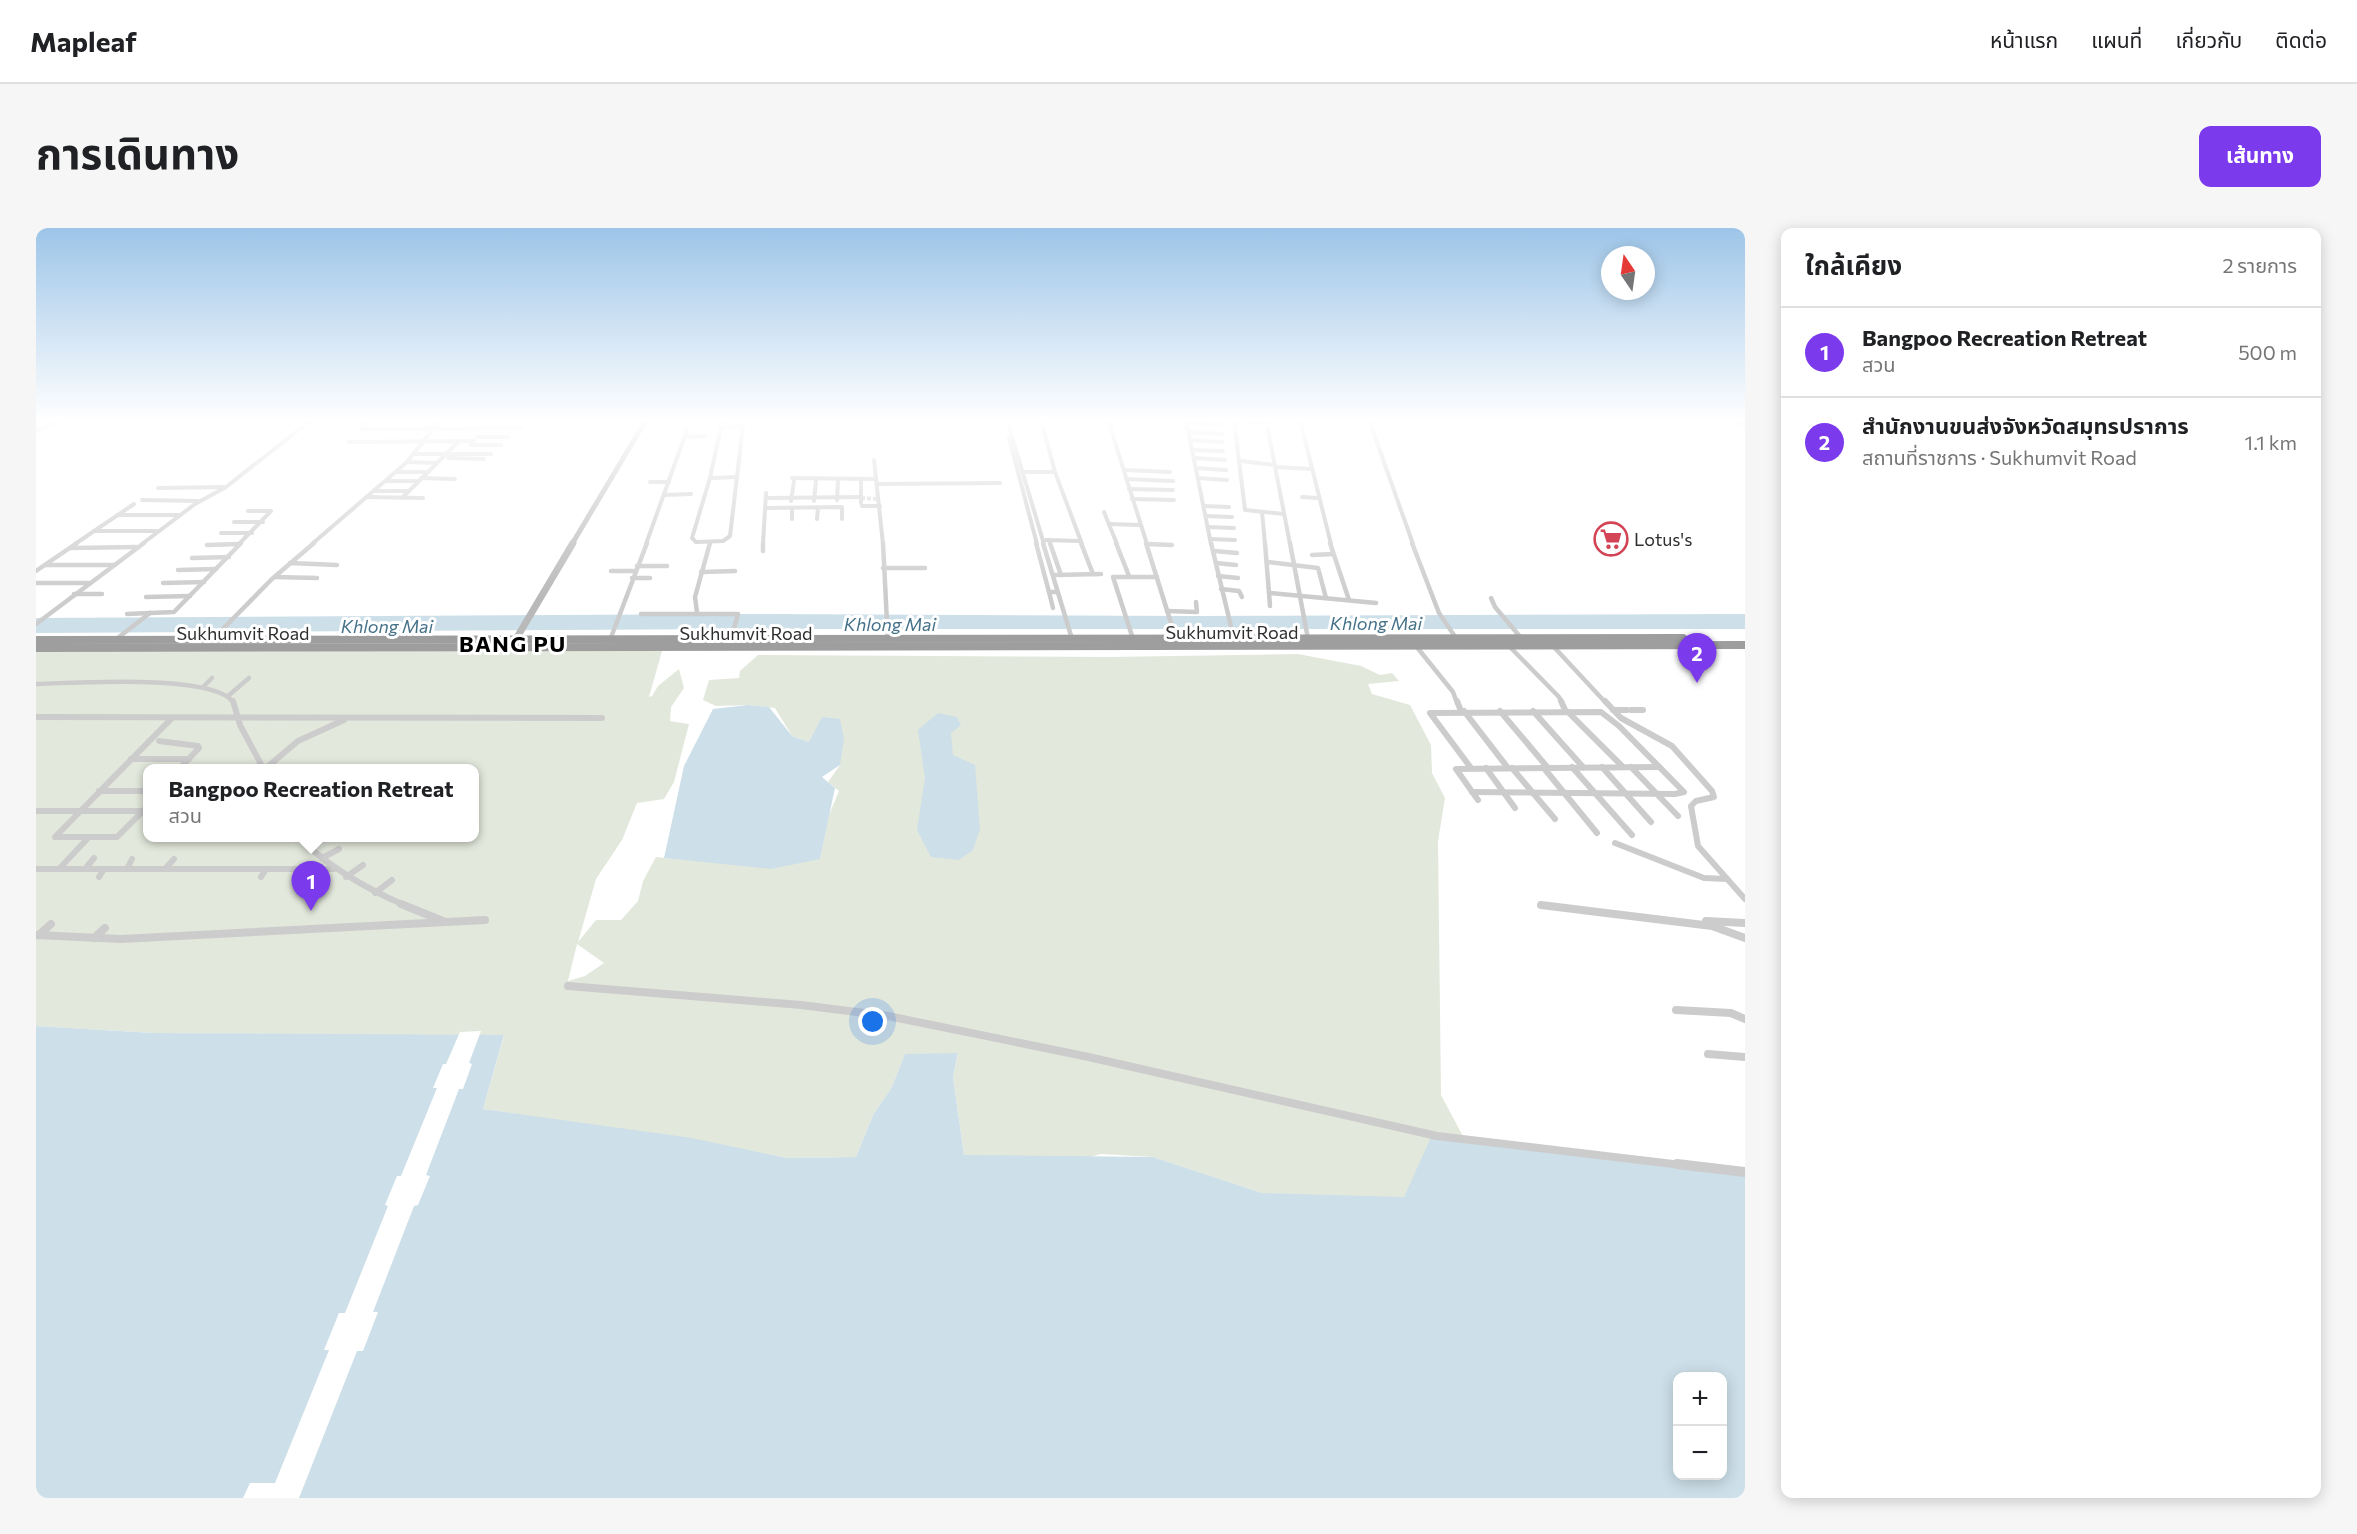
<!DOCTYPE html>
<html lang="th">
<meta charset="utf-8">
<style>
:root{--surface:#fff;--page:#f6f6f6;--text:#202124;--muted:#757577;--line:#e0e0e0;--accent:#7c3aed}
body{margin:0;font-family:Commissioner,"Noto Sans Thai",sans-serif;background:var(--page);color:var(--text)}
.controls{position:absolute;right:18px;bottom:18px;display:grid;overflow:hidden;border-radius:12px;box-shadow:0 3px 15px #0003}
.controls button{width:54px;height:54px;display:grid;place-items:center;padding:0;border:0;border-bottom:2px solid var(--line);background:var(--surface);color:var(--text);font:30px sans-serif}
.compass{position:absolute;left:1565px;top:18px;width:54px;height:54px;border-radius:50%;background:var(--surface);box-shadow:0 3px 15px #0003;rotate:347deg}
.you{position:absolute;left:837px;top:794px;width:21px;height:21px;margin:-15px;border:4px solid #fff;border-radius:50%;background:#1a73e8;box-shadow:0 0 0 9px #1a73e833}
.badge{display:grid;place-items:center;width:39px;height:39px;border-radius:50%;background:var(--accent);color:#fff;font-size:20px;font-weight:700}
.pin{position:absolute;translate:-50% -50px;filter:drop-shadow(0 2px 3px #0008)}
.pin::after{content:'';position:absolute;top:32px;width:21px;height:18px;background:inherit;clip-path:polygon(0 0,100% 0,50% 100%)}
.popup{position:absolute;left:107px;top:536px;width:336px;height:78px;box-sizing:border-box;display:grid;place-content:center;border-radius:12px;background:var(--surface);filter:drop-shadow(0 2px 4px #0005);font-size:20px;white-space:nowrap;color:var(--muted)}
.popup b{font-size:22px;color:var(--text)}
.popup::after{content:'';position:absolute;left:50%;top:100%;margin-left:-12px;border:12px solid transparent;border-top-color:var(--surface)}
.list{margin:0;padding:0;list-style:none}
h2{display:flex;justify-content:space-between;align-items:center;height:78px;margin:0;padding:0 24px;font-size:26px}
h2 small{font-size:20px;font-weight:400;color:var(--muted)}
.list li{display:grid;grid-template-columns:39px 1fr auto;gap:18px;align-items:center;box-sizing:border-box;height:90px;padding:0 24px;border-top:2px solid var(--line)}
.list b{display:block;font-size:22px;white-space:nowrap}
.list p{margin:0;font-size:20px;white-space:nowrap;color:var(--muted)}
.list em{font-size:20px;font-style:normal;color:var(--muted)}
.map{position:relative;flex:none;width:1709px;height:1270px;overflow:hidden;border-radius:12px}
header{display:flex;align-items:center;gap:36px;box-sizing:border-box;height:84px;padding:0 30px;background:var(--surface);border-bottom:2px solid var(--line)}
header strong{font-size:28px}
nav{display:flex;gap:33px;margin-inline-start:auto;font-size:21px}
.intro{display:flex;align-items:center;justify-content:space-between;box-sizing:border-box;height:144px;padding:0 36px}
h1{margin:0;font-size:42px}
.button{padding:15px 27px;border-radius:12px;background:var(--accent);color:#fff;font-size:21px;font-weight:700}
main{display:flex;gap:36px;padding:0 36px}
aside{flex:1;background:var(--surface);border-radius:12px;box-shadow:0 3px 15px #0003}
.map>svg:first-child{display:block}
.green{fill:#e3e8dc;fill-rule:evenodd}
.water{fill:#cddfe9;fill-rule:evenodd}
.pier{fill:#fff}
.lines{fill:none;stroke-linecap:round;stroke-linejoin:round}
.minor-tunnel{stroke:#d5d5d5;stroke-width:4;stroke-dasharray:4 2;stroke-linecap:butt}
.minor-far4{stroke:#ccc;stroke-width:4}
.minor-far3{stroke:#ccc;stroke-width:4.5}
.minor-far2{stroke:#ccc;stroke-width:6}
.minor-far1{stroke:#ccc;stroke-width:8}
.minor{stroke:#ccc;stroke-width:10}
.secondary-far1{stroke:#b9b9b9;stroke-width:5}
.secondary{stroke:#b9b9b9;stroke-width:7}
.trunk{stroke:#9e9e9e;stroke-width:8}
.labels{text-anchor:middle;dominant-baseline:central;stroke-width:6;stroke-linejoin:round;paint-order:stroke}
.far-poi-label{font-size:18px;fill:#2f2f2f;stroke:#fff;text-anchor:start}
.far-water-label{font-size:18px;font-style:italic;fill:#467289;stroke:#fff}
.far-street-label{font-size:18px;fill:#2f2f2f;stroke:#fff}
.far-district-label{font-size:22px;font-weight:bold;letter-spacing:1.5px;fill:#000;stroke:#fff}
</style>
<header>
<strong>Mapleaf</strong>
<nav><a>หน้าแรก</a><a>แผนที่</a><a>เกี่ยวกับ</a><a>ติดต่อ</a></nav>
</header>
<div class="intro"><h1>การเดินทาง</h1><a class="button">เส้นทาง</a></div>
<main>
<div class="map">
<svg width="1709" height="1270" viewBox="0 0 1709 1270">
<rect width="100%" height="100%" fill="#fff"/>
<!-- green -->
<path class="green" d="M 0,423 L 626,423 L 613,469 L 616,468 L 622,458 L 643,441 L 648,460 L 635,479 L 634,493 L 653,496 L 638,554 L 628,571 L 601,575 L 586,612 L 560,651 L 542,714 L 560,692 L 585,692 L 602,673 L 607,653 L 620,629 C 676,636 729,635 784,631 L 793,587 L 803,563 L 792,554 L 804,537 L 773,514 L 756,508 L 739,480 L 712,477 L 680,478 L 667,472 L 673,452 L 703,450 L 704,443 L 722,427 L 1073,429 L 1262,426 L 1325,438 L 1344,447 L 1356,445 L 1363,453 L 1332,456 L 1336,466 L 1374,477 L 1395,517 L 1396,545 L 1409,570 L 1402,613 L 1405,867 L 1462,974 L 1302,981 L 1226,965 L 1117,929 L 1065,926 L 1038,933 L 928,927 L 917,849 L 922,826 L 869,827 L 856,859 L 837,887 L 820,929 L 751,930 L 690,918 L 447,881 L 468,808 L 117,805 L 0,798 ZM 112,540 L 439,540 L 439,610 L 112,610 ZM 541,716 L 568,735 L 549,748 L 532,753 Z"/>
<!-- water -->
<g class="water">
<path d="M 713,386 L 1152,388 L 1709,386 L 1709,401 L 709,401 L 0,405 L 0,390 Z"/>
<path d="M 712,477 L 733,479 L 756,508 L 773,514 L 786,489 L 804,491 L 808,510 L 804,537 L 786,549 L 799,560 L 784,631 L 735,641 L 628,630 L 648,538 L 677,481 Z"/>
<path d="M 902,485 L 921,489 L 925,497 L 915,505 L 917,527 L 939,537 L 944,601 L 937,622 L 923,632 L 895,629 L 881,602 L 889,550 L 882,502 Z"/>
<path d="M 0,798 L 117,805 L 468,807 L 447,881 L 656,910 L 751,930 L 820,929 L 837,887 L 856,859 L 869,826 L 922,825 L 917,849 L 928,927 L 1117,929 L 1226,965 L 1368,969 L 1396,907 L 1709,943 L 1709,1270 L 0,1270 ZM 1642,1148 L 1686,1148 L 1686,1248 L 1642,1248 Z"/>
</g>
<!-- pier -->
<path class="pier" d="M 445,803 L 433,835 L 436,836 L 427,861 L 423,861 L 390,947 L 394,948 L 382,977 L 378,978 L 337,1084 L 342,1084 L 327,1123 L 321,1123 L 263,1270 L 207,1270 L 214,1255 L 239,1255 L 293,1122 L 288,1122 L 303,1085 L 309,1085 L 352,978 L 349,977 L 361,948 L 365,948 L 401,860 L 397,860 L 407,836 L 410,836 L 424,804 Z"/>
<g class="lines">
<!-- minor-tunnel -->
<path class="minor-tunnel" d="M 825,270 L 843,271"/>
<!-- minor-far4 -->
<g class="minor-far4">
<path d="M 332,192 L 325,201 L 485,200"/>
<path d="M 971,192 L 1008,316"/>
<path d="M 1005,192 L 1019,244 L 1046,316"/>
<path d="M 1072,192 L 1111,316"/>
<path d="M 1150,192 L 1175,316"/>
<path d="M 1198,192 L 1209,282 L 1248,286"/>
<path d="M 1199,192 L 1231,195"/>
<path d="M 1230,192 L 1254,316"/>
<path d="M 1264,192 L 1295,316"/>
<path d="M 1333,192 L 1377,316"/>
<path d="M 1695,192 L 1709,197"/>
<path d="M 686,194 L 674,250 L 656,310 L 660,314 L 687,313 L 694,308 L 707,198 L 686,199"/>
<path d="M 1151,195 L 1185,197"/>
<path d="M 0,203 L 26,192"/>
<path d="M 1153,204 L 1186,206"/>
<path d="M 441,209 L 472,209"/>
<path d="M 648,209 L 669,208"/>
<path d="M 973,210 L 1001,316"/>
<path d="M 1155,212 L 1186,214"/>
<path d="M 313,214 L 438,213"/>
<path d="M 434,217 L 465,217"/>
<path d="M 1157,222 L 1187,223"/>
<path d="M 380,226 L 455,226"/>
<path d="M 412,230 L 448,231"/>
<path d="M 1158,230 L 1189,232"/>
<path d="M 838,232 L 847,316"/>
<path d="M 1205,233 L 1239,237"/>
<path d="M 371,234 L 401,235"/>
<path d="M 1239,239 L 1276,241"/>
<path d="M 1160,240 L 1190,242"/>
<path d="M 1088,242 L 1134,244"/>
<path d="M 361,244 L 392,244"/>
<path d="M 987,244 L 1019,244"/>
<path d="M 385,250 L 419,251"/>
<path d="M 674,250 L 701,249"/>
<path d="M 756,250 L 840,251"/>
<path d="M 1162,250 L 1191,252"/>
<path d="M 1090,251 L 1137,253"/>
<path d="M 351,253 L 382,253"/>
<path d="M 825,253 L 825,275"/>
<path d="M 614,254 L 633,254"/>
<path d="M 841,256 L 964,255"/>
<path d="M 122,260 L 188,259"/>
<path d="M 1093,261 L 1137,262"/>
<path d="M 339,263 L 373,263"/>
<path d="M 628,267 L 655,266"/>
<path d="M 331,269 L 387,270"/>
<path d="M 367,269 L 423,213"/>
<path d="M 1266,269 L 1283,270"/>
<path d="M 730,270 L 825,269"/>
<path d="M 1096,271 L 1138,272"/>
<path d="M 106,272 L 163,273"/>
<path d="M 801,272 L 802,253"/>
<path d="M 755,273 L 758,253"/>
<path d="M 778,273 L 780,253"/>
<path d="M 826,278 L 844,278"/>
<path d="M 1168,278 L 1193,279"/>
<path d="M 729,280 L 806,279 L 806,291"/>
<path d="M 756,280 L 756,291"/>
<path d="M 1068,284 L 1081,316"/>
<path d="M 1226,284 L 1229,316"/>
<path d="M 81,287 L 144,287"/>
<path d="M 1170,288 L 1196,289"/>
<path d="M 781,291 L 782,280"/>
<path d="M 198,294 L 227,294"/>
<path d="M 1073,296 L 1104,297"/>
<path d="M 1172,299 L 1198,300"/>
<path d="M 58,303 L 122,303"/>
<path d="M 185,305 L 216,305"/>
<path d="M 1174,311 L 1199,312"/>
<path d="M 1010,312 L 1043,313"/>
<path d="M 1013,312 L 1014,316"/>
<path d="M 39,316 L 98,276"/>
<path d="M 106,316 L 159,276 L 190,259 L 275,192"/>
<path d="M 199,316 L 204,316"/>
<path d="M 203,316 L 235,283 L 212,283"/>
<path d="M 276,316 L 371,234 L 404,192"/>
<path d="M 610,316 L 651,202"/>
<path d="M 727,316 L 730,265"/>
<path d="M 1111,316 L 1114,316"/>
</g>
<!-- minor-far3 -->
<g class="minor-far3">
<path d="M 847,315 L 852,414"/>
<path d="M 1000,315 L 1013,364 L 1022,364"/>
<path d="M 1007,315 L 1036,411"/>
<path d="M 1014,315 L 1025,347"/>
<path d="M 1045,315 L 1057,346"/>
<path d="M 1080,315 L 1093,348"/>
<path d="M 1110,315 L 1140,411"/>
<path d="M 1175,315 L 1198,411"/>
<path d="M 1229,315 L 1234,378"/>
<path d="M 1254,315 L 1272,411"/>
<path d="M 1294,315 L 1313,372"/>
<path d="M 1376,315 L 1403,385 L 1420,410"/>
<path d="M 1111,316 L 1136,317"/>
<path d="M 171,317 L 204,316"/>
<path d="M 34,320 L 100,319"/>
<path d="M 727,323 L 727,315"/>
<path d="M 1178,323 L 1201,325"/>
<path d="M 1276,327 L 1297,326"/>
<path d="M 156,330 L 193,329"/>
<path d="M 1231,334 L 1282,340 L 1290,370"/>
<path d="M 254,335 L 301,337"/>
<path d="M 1180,335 L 1200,337"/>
<path d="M 9,337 L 78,337"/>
<path d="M 601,338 L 631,338"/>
<path d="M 847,340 L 889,340"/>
<path d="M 142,342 L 180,341"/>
<path d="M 0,343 L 41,315"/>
<path d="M 575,343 L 599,343"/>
<path d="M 665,344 L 699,343"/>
<path d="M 1018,347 L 1065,346"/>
<path d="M 1182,348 L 1202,350"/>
<path d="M 239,349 L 281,350"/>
<path d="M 596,350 L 614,350"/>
<path d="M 0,355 L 53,355"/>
<path d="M 127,355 L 168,354"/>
<path d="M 1185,361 L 1203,363 L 1206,369"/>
<path d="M 1013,364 L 1017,380"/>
<path d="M 1234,365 L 1340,375"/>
<path d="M 38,366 L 66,366"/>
<path d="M 110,369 L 154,368"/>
<path d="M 1455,370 L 1459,379 L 1486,411"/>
<path d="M 1131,383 L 1161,384 L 1160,374"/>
<path d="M 661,385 L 659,369 L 674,315"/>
<path d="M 91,386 L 138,384 L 205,315"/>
<path d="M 605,386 L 702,386 L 695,411"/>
<path d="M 0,396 L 108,315"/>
<path d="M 1097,411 L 1077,349 L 1121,349"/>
<path d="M 79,412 L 114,385"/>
<path d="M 176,412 L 236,351 L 278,315"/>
<path d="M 574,412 L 611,315"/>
<path d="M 1380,418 L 1417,464 L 1421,475"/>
<path d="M 1473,418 L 1523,469 L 1526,475"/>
<path d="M 1517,418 L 1570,475"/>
<path d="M 0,456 C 36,455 179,445 198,475"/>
<path d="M 168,458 L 176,450"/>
<path d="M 192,468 L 213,450"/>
</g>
<!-- minor-far2 -->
<g class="minor-far2">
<path d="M 197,473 L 204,497 L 227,540"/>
<path d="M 1421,473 L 1425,483"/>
<path d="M 1525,473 L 1530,484"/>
<path d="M 1569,473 L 1585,490 L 1636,518 L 1676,563 L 1678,569 L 1660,573 L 1655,578 L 1662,618 L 1709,671"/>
<path d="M 1577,482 L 1591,482"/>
<path d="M 1595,482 L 1607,482"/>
<path d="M 1428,483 L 1472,540"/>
<path d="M 1464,483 L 1512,540"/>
<path d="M 1497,483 L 1547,539"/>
<path d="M 1532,484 L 1587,539"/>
<path d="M 0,489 L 566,490"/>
<path d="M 123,513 L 162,518 L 163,520 L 144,540"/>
<path d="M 95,531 L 153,531"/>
<path d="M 1507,539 L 1561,605"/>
<path d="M 1536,539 L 1596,607"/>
<path d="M 1566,539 L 1615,594"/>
<path d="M 1595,539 L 1642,588"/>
<path d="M 230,540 L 262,513 L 308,492"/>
<path d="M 1435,540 L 1394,485 L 1565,484 L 1583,498 L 1648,564 L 1639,566 L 1436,564"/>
<path d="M 1450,540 L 1479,580"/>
<path d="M 1476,540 L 1519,591"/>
<path d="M 63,563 L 112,563"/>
<path d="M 1442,572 L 1420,541 L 1623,539"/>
<path d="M 112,578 L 81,609 L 19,609 L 136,490"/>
<path d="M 0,583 L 109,583"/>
<path d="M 263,610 C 294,640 329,660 368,677"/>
<path d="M 1579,615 L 1668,650 L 1691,651"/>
<path d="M 286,630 L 303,621"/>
<path d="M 0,641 L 298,641"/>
<path d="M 23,641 L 52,610"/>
<path d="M 49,641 L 58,630"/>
<path d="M 91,641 L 96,631"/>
<path d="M 129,641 L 138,631"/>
<path d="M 63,649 L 68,641"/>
<path d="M 225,649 L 230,641"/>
<path d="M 310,649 L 327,637"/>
<path d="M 339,665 L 356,652"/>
<path d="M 1505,677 L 1509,677"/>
</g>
<!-- minor-far1 -->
<g class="minor-far1">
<path d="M 365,676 L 407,693"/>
<path d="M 1505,677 L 1676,698 L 1709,710"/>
<path d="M 1670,693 L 1709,695"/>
<path d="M 0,707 L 85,711 L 449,692"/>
<path d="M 3,707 L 15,696"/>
<path d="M 58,710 L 69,700"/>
<path d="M 532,758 L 765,777 L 852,788 L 1048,828 L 1401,908 L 1654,938"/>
<path d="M 1640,782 L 1695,785 L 1709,791"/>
<path d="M 1672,826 L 1709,829"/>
</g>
<!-- minor -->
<path class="minor" d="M 1641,936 L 1709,944"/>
<!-- secondary-far1 -->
<path class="secondary-far1" d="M 536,316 L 610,192"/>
<!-- secondary -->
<path class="secondary" d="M 480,411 L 537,315"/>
<!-- trunk -->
<g class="trunk">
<path d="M 0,412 L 1647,410"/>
<path d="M 0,420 L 1709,417"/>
</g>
</g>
<!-- sky -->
<linearGradient id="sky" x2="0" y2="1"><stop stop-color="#9dc5e8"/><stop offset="0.52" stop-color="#fff"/><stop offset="1" stop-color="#fff" stop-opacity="0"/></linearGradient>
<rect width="1709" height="370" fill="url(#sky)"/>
<!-- icons -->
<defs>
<g id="supermarket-ring" transform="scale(1.725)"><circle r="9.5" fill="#fff" stroke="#d34556" stroke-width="1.5"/><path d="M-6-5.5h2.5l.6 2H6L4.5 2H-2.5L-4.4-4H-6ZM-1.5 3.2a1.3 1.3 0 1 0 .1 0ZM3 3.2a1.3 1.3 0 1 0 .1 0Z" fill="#d34556"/></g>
</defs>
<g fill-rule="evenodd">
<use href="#supermarket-ring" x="1575" y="311"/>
</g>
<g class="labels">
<!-- far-poi labels -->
<g class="far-poi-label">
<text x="1598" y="311">Lotus's</text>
</g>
<!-- far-water labels -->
<g class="far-water-label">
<text x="1340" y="395">Khlong Mai</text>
<text x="854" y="396">Khlong Mai</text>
<text x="351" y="398">Khlong Mai</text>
</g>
<!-- far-street labels -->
<g class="far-street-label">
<text x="1196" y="404">Sukhumvit Road</text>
<text x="207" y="405">Sukhumvit Road</text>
<text x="710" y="405">Sukhumvit Road</text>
</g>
<!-- far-district labels -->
<g class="far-district-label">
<text x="477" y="415">BANG PU</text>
</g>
</g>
</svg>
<div class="controls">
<button>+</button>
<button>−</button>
</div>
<svg class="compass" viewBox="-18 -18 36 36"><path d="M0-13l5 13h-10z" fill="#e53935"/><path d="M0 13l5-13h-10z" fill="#757577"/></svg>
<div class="you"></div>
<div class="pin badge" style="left:275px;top:683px">1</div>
<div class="popup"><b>Bangpoo Recreation Retreat</b>สวน</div>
<div class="pin badge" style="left:1661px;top:455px">2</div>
</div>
<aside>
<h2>ใกล้เคียง<small>2 รายการ</small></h2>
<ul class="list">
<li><span class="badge">1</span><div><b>Bangpoo Recreation Retreat</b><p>สวน</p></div><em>500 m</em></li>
<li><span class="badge">2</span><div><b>สำนักงานขนส่งจังหวัดสมุทรปราการ</b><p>สถานที่ราชการ · Sukhumvit Road</p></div><em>1.1 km</em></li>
</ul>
</aside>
</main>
